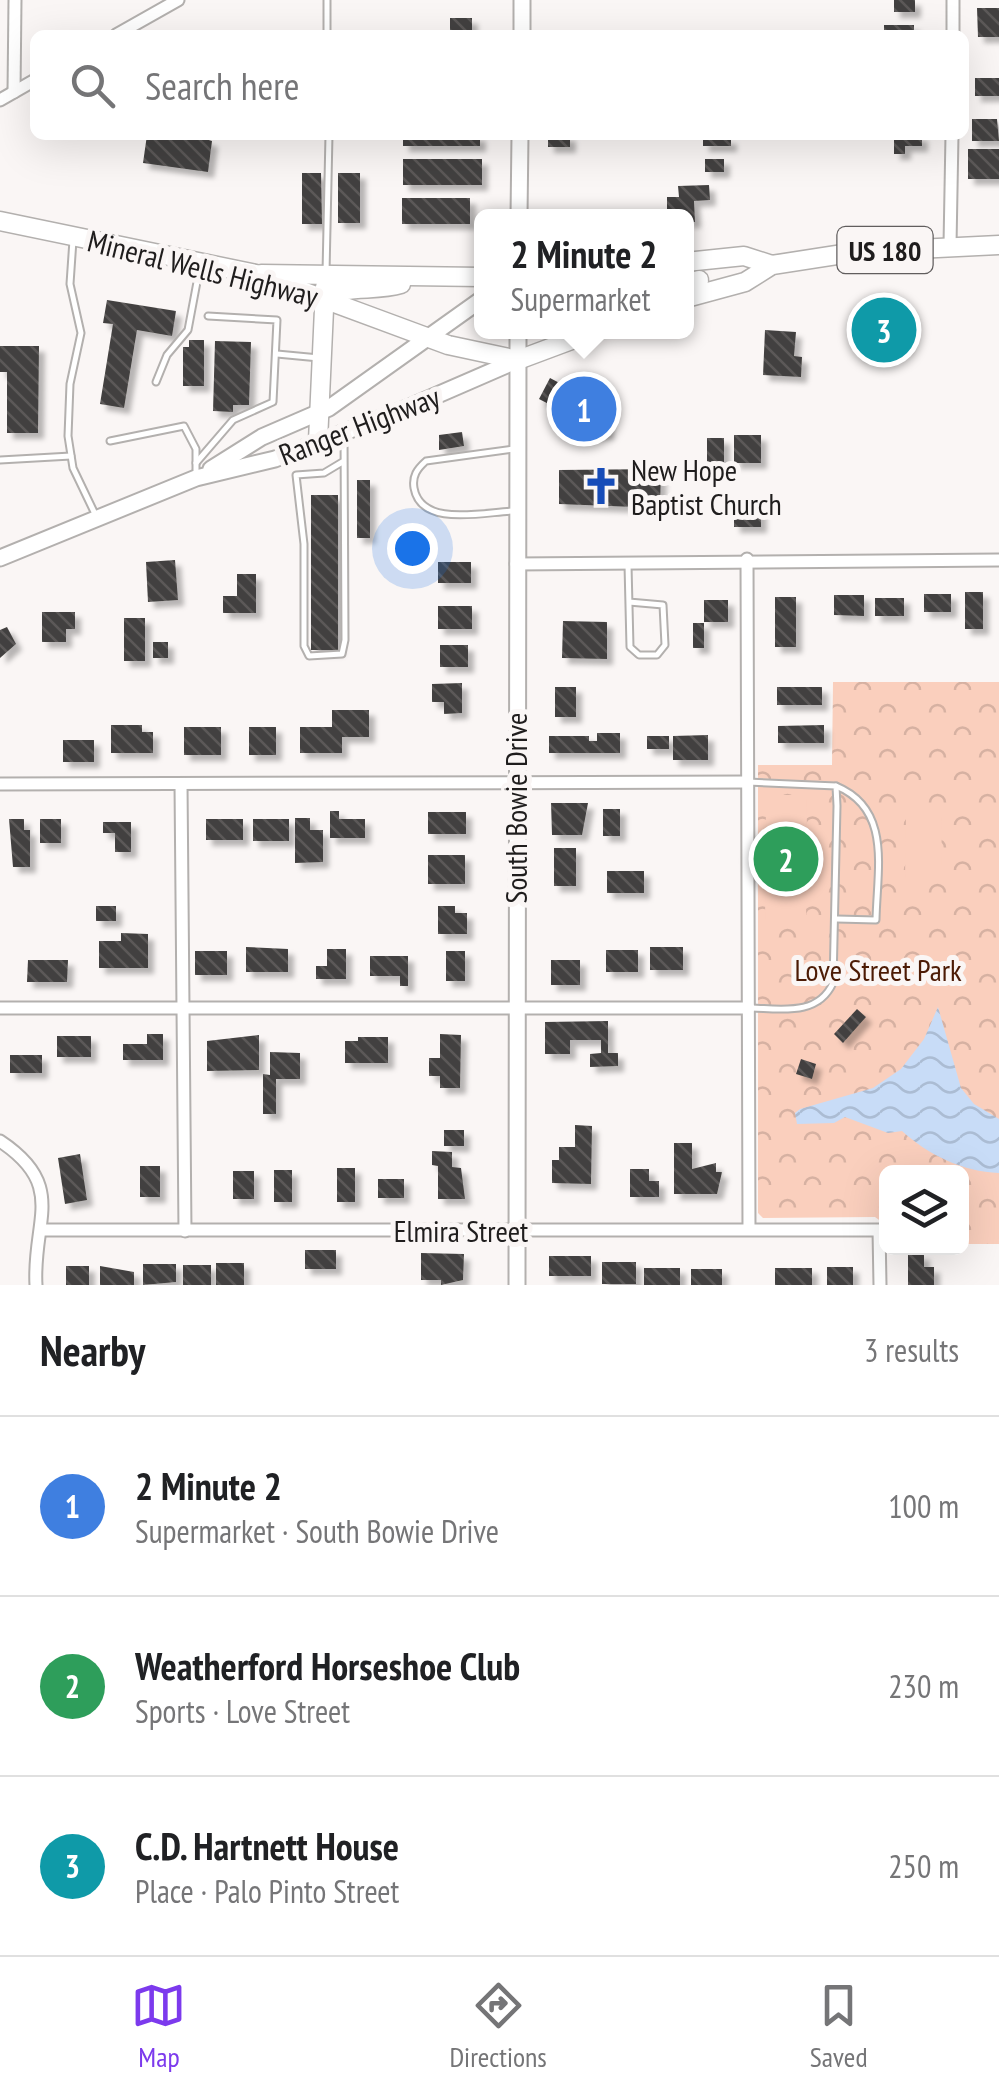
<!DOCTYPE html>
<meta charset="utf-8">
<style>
:root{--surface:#fff;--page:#f2f2f2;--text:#202124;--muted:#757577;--line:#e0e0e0;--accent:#7c3aed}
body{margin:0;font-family:"PT Sans Narrow",sans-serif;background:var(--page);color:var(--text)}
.controls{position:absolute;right:30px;bottom:30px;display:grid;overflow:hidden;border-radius:15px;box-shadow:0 10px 40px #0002}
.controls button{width:90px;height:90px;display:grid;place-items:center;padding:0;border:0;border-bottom:2px solid var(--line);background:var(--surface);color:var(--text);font:50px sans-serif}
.you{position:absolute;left:412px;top:548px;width:35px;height:35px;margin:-25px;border:8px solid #fff;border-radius:50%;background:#1a73e8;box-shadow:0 0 0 15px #1a73e833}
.badge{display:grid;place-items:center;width:65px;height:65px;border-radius:50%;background:var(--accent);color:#fff;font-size:32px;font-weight:700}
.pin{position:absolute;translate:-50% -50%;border:5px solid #fff;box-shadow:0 2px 10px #0006}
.popup{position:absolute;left:474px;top:209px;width:220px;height:130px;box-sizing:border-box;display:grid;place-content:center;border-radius:15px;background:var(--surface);filter:drop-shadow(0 2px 8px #0005);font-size:32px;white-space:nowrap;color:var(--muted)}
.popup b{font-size:38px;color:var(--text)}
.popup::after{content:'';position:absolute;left:50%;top:100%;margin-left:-20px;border:20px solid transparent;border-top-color:var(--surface)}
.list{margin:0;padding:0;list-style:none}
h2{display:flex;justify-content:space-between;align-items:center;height:130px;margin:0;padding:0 40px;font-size:42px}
h2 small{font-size:32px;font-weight:400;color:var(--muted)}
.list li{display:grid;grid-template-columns:65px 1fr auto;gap:30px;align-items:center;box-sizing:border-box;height:180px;padding:0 40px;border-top:2px solid var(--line)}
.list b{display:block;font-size:38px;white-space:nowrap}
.list p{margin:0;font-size:32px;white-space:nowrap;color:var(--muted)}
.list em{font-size:32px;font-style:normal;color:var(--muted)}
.icon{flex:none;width:55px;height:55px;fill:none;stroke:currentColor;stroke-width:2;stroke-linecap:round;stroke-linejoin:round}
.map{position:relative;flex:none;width:999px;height:1285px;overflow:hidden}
.search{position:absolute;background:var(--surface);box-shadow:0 10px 40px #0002;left:30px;right:30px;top:30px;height:110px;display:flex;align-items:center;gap:25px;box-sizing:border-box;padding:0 35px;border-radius:15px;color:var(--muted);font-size:38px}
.sheet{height:670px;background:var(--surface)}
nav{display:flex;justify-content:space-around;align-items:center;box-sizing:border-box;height:140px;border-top:2px solid var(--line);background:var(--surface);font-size:28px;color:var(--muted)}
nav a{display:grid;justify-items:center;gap:5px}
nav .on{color:var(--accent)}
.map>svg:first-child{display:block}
.park{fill:url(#park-crowns)}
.pitch{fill:#facfbd}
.water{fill:url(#water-waves)}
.building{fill:url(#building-back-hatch);filter:url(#shadow)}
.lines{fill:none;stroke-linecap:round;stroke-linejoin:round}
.lane-casing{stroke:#b3b0ae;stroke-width:9}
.street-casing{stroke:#b3b0ae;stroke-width:15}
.secondary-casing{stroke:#b3b0ae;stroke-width:19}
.primary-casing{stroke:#b3b0ae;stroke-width:21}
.lane{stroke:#fff;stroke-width:5}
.street{stroke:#fff;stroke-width:11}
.secondary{stroke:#fff;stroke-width:15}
.primary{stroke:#fff;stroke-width:18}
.labels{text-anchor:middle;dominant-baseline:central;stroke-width:10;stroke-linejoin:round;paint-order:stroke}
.shield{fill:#faf6f5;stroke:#615e5e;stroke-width:2.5}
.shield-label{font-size:28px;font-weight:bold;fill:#1f1d1d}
.street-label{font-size:30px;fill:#1f1d1d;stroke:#faf6f5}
.poi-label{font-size:30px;fill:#1f1d1d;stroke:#faf6f5;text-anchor:start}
.park-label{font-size:30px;fill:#4c1b05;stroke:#faf6f5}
</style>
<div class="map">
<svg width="999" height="1285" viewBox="0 0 999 1285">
<defs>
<pattern id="park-crowns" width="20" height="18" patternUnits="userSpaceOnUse" patternTransform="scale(2.5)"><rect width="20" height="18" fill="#facfbd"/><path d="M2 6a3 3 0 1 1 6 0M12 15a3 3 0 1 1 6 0" fill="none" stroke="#d6b1a2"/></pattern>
<pattern id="water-waves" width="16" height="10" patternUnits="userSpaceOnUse" patternTransform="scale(2.5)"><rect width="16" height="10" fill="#c8dcf7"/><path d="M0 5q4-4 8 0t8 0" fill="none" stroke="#abbcd3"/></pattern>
<pattern id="building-back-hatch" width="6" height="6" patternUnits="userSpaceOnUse" patternTransform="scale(2.5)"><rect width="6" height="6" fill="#43413f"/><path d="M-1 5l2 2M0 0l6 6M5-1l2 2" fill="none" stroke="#5b5958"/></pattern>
<filter id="shadow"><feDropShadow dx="6" dy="6" stdDeviation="2.5" flood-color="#0004"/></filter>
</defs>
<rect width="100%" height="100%" fill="#faf6f5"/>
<!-- park -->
<path class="park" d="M 833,682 L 999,682 L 999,1244 L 962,1244 L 962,1172 L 886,1172 L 886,1225 L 875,1217 L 763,1218 L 758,1213 L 758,765 L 832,765 Z"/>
<!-- pitch -->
<g class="pitch">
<path d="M 766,795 L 807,795 L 806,923 L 765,923 Z"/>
<path d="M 906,816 L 942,816 L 941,879 L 905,879 Z"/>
</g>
<!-- water -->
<path class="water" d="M 938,1007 L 961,1088 L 974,1104 L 999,1119 L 999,1173 C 963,1172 927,1154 902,1131 L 888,1133 L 845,1117 L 834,1123 L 797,1124 L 795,1113 L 800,1109 L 873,1088 L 901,1069 L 924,1039 Z"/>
<!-- building -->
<g class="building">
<rect x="894" y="0" width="21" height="12"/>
<path d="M 977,8 L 999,8 L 999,37 L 978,37 Z"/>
<rect x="450" y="18" width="22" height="17"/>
<rect x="884" y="25" width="30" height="10"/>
<rect x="975" y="78" width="24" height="18"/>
<path d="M 972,119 L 997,119 L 999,141 L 972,141 Z"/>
<path d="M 147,135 L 192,135 L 212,141 L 208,172 L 143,163 Z"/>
<rect x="403" y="135" width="77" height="11"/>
<rect x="548" y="135" width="22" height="12"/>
<path d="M 894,135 L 922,135 L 922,146 L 905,146 L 905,154 L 894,154 Z"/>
<rect x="703" y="138" width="28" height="8"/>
<rect x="968" y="149" width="31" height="30"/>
<rect x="403" y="159" width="79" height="26"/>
<rect x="705" y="159" width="19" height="13"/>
<path d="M 302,173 L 321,173 L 322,224 L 302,224 Z"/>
<rect x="338" y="173" width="22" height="50"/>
<path d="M 709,185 L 710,200 L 694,201 L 695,222 L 686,222 L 686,216 L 667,216 L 667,197 L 679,197 L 678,186 Z"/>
<rect x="402" y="198" width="68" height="26"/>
<path d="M 107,300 L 176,311 L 172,336 L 137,330 L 124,408 L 100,404 L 113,324 L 103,323 Z"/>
<path d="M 908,307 L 913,321 L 906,333 L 906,347 L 874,347 L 874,354 L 859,354 L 857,315 L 892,313 Z"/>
<path d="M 765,330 L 796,332 L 794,356 L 802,357 L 801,377 L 763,375 Z"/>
<path d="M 189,340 L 204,340 L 204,386 L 183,386 L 183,347 L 189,347 Z"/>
<path d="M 215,341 L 251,342 L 249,405 L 233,405 L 233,412 L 213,411 Z"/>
<path d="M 0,346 L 39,346 L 38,433 L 7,433 L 7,372 L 0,372 Z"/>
<path d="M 550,378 L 584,396 L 598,395 L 597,420 L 608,420 L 608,434 L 574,434 L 574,417 L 539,399 Z"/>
<path d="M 462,432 L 464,446 L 439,450 L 439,435 Z"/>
<rect x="734" y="435" width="27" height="28"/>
<rect x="707" y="438" width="17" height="30"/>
<path d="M 661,469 L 660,508 L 559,504 L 559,470 Z"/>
<rect x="357" y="480" width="13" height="58"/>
<rect x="311" y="495" width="27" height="155"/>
<rect x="734" y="500" width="27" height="27"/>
<path d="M 175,560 L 178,600 L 148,602 L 146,562 Z"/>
<rect x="438" y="562" width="33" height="21"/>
<path d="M 237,574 L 256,574 L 256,613 L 223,613 L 223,596 L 237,596 Z"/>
<rect x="965" y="592" width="18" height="37"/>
<rect x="924" y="594" width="27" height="18"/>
<path d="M 834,595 L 864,595 L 864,616 L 834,615 Z"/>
<rect x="775" y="597" width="21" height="50"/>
<rect x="875" y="598" width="29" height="18"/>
<rect x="704" y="600" width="24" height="22"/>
<rect x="438" y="606" width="34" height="23"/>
<path d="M 42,612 L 75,612 L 75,629 L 66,629 L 66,642 L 42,642 Z"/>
<rect x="124" y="618" width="21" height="43"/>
<path d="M 563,621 L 607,622 L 607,659 L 562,658 Z"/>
<rect x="693" y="623" width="11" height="25"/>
<path d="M 7,627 L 16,644 L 0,658 L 0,630 Z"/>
<rect x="153" y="642" width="15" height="16"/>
<rect x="440" y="645" width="28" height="22"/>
<path d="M 462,683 L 462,713 L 444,714 L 444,702 L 432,702 L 432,684 Z"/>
<rect x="555" y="687" width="21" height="30"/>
<rect x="777" y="687" width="45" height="18"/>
<path d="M 332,710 L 369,710 L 369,737 L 342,737 L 342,753 L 300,753 L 300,727 L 332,727 Z"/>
<path d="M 111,725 L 142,725 L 142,732 L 153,732 L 153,753 L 111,753 Z"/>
<path d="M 824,725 L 824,743 L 778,743 L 778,726 Z"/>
<rect x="184" y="727" width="37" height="28"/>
<rect x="249" y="727" width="27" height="28"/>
<path d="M 597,733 L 620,733 L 620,753 L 549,753 L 549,736 L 589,736 L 589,741 L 597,741 Z"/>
<path d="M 708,735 L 708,760 L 673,760 L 673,736 Z"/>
<rect x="647" y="736" width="22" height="13"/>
<rect x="63" y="740" width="31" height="22"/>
<path d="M 551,803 L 588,803 L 582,835 L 552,835 Z"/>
<rect x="603" y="809" width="17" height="27"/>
<path d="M 330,811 L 339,811 L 339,819 L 365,819 L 365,838 L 330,838 Z"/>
<rect x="428" y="812" width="38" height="22"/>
<path d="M 295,818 L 310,818 L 310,830 L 323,830 L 323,862 L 295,863 Z"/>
<path d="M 9,819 L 24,819 L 24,830 L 30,830 L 30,867 L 13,867 Z"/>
<rect x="40" y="819" width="21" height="24"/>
<rect x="206" y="819" width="37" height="21"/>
<rect x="253" y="819" width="36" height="22"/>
<path d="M 103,822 L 131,822 L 131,852 L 115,852 L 115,833 L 103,833 Z"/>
<rect x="554" y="848" width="22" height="38"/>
<rect x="428" y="855" width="37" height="29"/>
<rect x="607" y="871" width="37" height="22"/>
<rect x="96" y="906" width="20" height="15"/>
<path d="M 438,906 L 455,906 L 455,913 L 467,913 L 467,934 L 438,934 Z"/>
<path d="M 121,933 L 148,934 L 148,968 L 99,968 L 99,941 L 121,941 Z"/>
<path d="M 246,947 L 288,949 L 288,972 L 246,972 Z"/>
<rect x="650" y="947" width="33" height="23"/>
<path d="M 327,949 L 346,949 L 346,979 L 316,979 L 316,966 L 327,966 Z"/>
<rect x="606" y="950" width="32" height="22"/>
<rect x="195" y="951" width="32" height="24"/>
<rect x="446" y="951" width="19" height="30"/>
<path d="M 370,956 L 408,956 L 408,986 L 400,986 L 400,976 L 370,976 Z"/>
<path d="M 28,960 L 68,960 L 67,982 L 27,982 Z"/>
<rect x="551" y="960" width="29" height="25"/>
<path d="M 857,1009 L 866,1017 L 843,1043 L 834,1034 Z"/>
<path d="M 608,1021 L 608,1053 L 618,1053 L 618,1066 L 590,1067 L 590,1054 L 601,1053 L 601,1040 L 570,1040 L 570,1054 L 545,1054 L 545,1022 Z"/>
<path d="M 147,1034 L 163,1034 L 163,1060 L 123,1060 L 123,1044 L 147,1044 Z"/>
<path d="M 440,1034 L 461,1035 L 460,1088 L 440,1088 L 440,1076 L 429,1076 L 429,1058 L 440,1058 Z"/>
<path d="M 259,1035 L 259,1070 L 207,1071 L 207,1041 Z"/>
<rect x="57" y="1036" width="34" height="21"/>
<path d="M 358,1037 L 388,1037 L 388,1063 L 345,1063 L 345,1041 L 358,1041 Z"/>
<path d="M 270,1052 L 300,1053 L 300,1079 L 276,1079 L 276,1114 L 263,1114 L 263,1074 L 270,1075 Z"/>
<rect x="10" y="1055" width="32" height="18"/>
<path d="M 801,1059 L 816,1064 L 812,1079 L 796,1074 Z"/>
<path d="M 575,1125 L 592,1126 L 591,1184 L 552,1183 L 552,1160 L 559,1160 L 559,1147 L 575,1147 Z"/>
<rect x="444" y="1130" width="20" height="16"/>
<path d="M 674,1143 L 692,1143 L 692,1169 L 716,1163 L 716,1172 L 722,1172 L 717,1194 L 674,1194 Z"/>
<path d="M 432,1151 L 452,1152 L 452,1167 L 461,1168 L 465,1199 L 438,1199 L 438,1166 L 432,1165 Z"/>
<path d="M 80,1154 L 87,1200 L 65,1204 L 58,1158 Z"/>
<rect x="140" y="1166" width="20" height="31"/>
<rect x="337" y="1168" width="18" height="34"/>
<path d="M 630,1169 L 649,1169 L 649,1181 L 659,1181 L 659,1197 L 630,1197 Z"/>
<rect x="274" y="1170" width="18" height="32"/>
<rect x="233" y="1171" width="21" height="28"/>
<rect x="378" y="1179" width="26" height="19"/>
<rect x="305" y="1250" width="31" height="19"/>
<path d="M 421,1253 L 464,1254 L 463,1280 L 441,1285 L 441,1280 L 421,1280 Z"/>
<path d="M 908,1254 L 924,1254 L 924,1267 L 934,1267 L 934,1285 L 908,1285 Z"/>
<rect x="549" y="1256" width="42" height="20"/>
<rect x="602" y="1262" width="34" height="22"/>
<rect x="216" y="1263" width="28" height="22"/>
<path d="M 143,1264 L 176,1264 L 176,1282 L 143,1285 Z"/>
<rect x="183" y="1265" width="28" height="20"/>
<rect x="66" y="1266" width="23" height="19"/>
<path d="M 100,1266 L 134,1272 L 134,1285 L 100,1285 Z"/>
<rect x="827" y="1267" width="26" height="18"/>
<rect x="644" y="1268" width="36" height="17"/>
<rect x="775" y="1268" width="37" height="17"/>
<rect x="691" y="1269" width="31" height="16"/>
</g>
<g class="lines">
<!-- lane casing -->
<g class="lane-casing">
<g id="lane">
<path d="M 327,0 L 327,35"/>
<path d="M 73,240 L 70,284 L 81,333 L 70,384 L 68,436 L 73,468 L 96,516"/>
<path d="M 326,273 L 329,135"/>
<path d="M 277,354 L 319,358"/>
<path d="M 156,382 L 167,355 L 188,330 L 200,266"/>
<path d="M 110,441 L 184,426 L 196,449 L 196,474"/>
<path d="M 0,460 L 71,456"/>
<path d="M 344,461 L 324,473 L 296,475 L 304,544 L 304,646 L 309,656 L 342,654 L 345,640 L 344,434"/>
<path d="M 196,463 L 233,420 L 273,402 L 277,320 L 208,316"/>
<path d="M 513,511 C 484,512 421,528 414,488 C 412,476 417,469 426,461 L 514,449"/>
<path d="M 628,565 L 630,647 L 639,655 L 657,655 L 665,645 L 663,605 L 629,602"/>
<path d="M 748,782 L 836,786 L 837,806 L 833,983 C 818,1016 782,1009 752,1008"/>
<path d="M 836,786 C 892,809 877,869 876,920 L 837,919"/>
</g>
</g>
<!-- street casing -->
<g class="street-casing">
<g id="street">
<path d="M 116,35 L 178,0"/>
<path d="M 953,35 L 953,0"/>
<path d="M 14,92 L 15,0"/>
<path d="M 0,100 L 35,80"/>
<path d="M 950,245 L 952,135"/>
<path d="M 747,559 L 749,1229"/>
<path d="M 516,564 L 999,560"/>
<path d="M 0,784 L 748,782"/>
<path d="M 181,784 L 185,1231"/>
<path d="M 0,1008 L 749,1008"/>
<path d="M 0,1141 C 68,1186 32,1221 36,1285"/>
<path d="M 42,1230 L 879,1230 L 880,1285"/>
</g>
</g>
<!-- secondary casing -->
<g class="secondary-casing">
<g id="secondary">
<path d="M 522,35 L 522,0"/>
<path d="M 519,216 L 520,135"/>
<path d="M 211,469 L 262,437 L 329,408 L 482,299"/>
<path d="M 0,558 L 196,478 L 275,459 L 412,406 L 518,360"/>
<path d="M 517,1285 L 518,332"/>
</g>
</g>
<!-- primary casing -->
<g class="primary-casing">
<g id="primary">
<path d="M 0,221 L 256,274 L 448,345 L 518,360 L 593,332"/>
<path d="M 686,262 L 744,256 L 772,265"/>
<path d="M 261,274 L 482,277"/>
<path d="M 686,283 L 699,280"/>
<path d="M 324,297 C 348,284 375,292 401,284"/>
<path d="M 686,298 L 745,282 L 772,265 L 856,252 L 999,245"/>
<path d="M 318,441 L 325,287"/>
</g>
</g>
<!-- lane -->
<use href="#lane" class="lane"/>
<!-- street -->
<use href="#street" class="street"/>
<!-- secondary -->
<use href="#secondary" class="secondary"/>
<!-- primary -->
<use href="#primary" class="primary"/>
</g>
<!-- icons -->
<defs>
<g id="church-bare" transform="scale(3)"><path d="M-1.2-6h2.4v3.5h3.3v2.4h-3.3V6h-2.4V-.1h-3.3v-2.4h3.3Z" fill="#174cb8" stroke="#faf6f5" stroke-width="2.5" paint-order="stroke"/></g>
</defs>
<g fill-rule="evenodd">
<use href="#church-bare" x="601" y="486"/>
</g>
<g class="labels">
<!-- shield labels -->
<rect class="shield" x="837.5" y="227" width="95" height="46" rx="8"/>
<g class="shield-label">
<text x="885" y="250">US 180</text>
</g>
<!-- street labels -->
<g class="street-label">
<text transform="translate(203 268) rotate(14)">Mineral Wells Highway</text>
<text transform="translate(359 425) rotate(-21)">Ranger Highway</text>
<text transform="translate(515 808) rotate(-90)">South Bowie Drive</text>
<text x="461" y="1230">Elmira Street</text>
</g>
<!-- poi labels -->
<g class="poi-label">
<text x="631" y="469">New Hope<tspan x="631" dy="34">Baptist Church</tspan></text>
</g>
<!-- park labels -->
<g class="park-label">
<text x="878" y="969">Love Street Park</text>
</g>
</g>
</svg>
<div class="controls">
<button><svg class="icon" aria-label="layers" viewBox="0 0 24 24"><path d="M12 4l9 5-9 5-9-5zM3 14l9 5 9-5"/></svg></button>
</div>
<div class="you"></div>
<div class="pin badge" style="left:584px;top:409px;background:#3f7fe0">1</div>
<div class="popup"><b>2 Minute 2</b>Supermarket</div>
<div class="pin badge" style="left:786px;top:859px;background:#2e9e5b">2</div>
<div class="pin badge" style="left:884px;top:330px;background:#0f9aa8">3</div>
<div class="search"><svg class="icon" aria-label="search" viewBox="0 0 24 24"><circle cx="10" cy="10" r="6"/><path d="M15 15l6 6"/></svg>Search here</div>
</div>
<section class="sheet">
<h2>Nearby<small>3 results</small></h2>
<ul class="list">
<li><span class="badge" style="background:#3f7fe0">1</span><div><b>2 Minute 2</b><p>Supermarket · South Bowie Drive</p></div><em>100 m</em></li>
<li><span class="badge" style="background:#2e9e5b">2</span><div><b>Weatherford Horseshoe Club</b><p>Sports · Love Street</p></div><em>230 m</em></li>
<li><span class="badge" style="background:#0f9aa8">3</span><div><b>C.D. Hartnett House</b><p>Place · Palo Pinto Street</p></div><em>250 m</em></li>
</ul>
</section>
<nav>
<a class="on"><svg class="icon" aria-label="map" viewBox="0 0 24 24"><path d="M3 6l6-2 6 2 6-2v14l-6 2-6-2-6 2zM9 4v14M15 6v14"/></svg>Map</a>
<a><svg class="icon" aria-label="directions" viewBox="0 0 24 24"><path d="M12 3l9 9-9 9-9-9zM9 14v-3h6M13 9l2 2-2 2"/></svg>Directions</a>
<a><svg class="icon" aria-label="saved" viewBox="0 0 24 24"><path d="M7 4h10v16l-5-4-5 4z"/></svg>Saved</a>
</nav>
